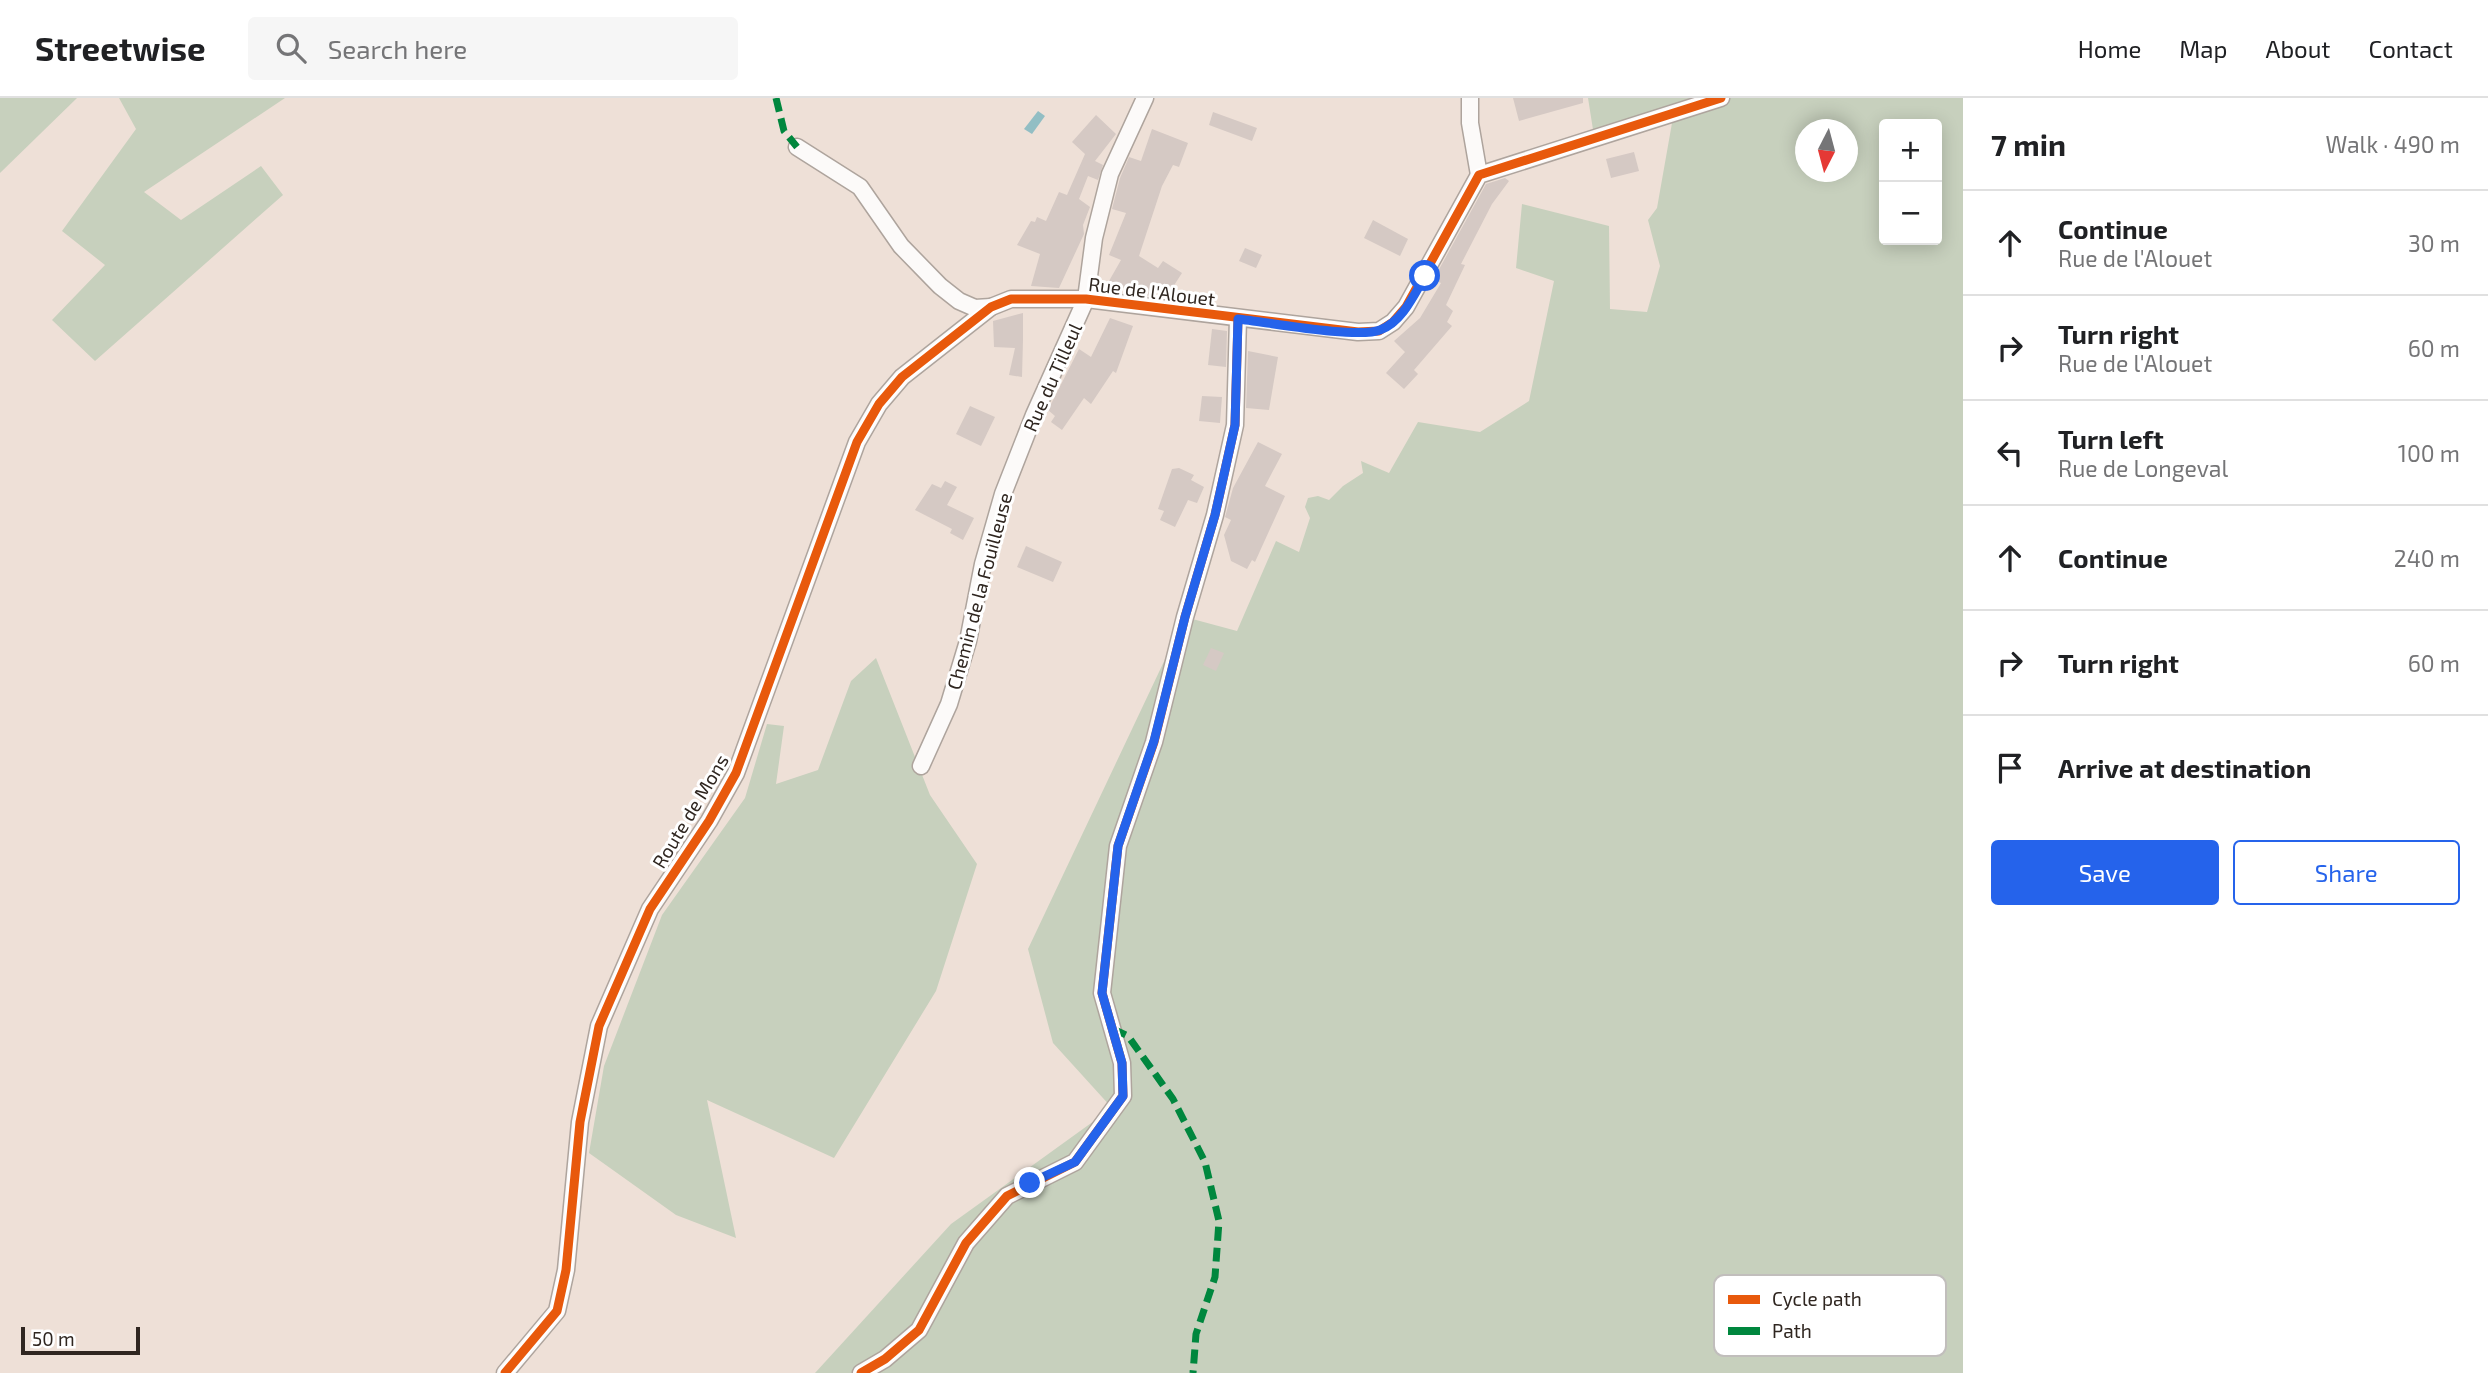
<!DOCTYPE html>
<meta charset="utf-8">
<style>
:root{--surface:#fff;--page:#f6f6f6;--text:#202124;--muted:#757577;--line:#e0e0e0;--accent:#2563eb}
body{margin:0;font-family:"Exo 2",sans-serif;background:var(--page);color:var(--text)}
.controls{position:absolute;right:21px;top:21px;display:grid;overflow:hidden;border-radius:7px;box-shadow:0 4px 18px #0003}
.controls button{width:63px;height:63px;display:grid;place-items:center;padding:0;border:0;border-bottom:2px solid var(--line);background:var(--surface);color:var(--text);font:35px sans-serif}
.compass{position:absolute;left:1795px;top:21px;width:63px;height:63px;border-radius:50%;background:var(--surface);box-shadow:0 4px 18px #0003;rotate:186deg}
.scale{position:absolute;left:21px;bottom:18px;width:119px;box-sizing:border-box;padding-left:7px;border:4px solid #2f2620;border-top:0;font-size:19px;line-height:24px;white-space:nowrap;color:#2f2620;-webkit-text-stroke:5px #fff;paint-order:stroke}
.stop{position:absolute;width:21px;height:21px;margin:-16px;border:5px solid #2563eb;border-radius:50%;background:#fff}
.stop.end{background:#2563eb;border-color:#fff;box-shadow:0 2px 7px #0008}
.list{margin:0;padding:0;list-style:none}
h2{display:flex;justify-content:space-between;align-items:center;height:91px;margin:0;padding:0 28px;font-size:30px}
h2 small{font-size:23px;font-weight:400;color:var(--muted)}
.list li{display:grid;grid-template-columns:46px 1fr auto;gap:21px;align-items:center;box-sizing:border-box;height:105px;padding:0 28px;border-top:2px solid var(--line)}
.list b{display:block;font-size:26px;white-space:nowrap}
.list p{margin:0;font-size:23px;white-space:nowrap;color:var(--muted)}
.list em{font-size:23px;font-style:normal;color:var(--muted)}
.actions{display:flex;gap:14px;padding:21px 28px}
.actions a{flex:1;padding:16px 0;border:2px solid var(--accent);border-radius:7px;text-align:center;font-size:24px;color:var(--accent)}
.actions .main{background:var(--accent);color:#fff}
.icon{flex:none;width:38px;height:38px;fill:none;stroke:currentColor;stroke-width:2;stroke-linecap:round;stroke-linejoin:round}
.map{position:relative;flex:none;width:1963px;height:1275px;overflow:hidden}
header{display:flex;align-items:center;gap:42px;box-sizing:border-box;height:98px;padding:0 35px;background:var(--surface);border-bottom:2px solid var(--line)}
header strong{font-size:33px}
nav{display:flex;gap:38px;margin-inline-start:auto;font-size:24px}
.search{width:490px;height:63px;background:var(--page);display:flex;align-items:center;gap:18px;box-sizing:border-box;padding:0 24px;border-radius:7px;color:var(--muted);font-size:26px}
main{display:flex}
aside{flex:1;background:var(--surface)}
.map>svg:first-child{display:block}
.green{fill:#c7d0bd;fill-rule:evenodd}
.water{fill:#92bec4}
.building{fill:#d5c9c4}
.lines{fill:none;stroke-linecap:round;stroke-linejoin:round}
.minor-casing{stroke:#aea49d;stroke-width:19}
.minor{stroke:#fcfaf9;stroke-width:16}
.quiet{stroke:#00873e;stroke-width:7;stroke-dasharray:14 7;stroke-linecap:butt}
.cycleway-casing{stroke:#fff;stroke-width:13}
.cycleway{stroke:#e8590c;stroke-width:9}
.route{stroke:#2563eb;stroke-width:9}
.labels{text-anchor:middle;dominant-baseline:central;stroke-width:6;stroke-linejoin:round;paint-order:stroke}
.street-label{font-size:19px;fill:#2f2620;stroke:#fff}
.key{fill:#fff;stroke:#c1bebc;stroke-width:2}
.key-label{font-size:19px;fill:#2f2620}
</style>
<header>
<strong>Streetwise</strong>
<div class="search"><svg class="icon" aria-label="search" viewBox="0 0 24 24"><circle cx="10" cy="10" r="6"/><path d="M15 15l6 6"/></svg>Search here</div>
<nav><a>Home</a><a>Map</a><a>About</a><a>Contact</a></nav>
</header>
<main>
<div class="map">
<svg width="1963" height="1275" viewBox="0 0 1963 1275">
<rect width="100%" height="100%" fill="#eee0d7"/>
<!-- green -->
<g class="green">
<path d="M 0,0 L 77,0 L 0,75 Z"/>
<path d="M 119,0 L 285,0 L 144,94 L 181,122 L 261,68 L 283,97 L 95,263 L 52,222 L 105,167 L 62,133 L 136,31 Z"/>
<path d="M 1588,0 L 1963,0 L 1963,1275 L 815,1275 L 951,1126 L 1112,1010 L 1053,945 L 1028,851 L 1185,519 L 1237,533 L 1276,443 L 1299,454 L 1310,420 L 1305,409 L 1308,400 L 1318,398 L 1329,402 L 1343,388 L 1363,375 L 1361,363 L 1389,375 L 1418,324 L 1480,334 L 1529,303 L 1554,183 L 1516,170 L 1522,106 L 1609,128 L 1610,211 L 1647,214 L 1660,168 L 1648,122 L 1657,110 L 1675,8 L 1594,38 ZM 1884,26 L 1937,26 L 1937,142 L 1884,142 ZM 1806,32 L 1848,32 L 1848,74 L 1806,74 Z"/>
<path d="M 876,560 L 930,697 L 977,766 L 936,893 L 834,1060 L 707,1002 L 736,1140 L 676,1117 L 589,1055 L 604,968 L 662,817 L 745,700 L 767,626 L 784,628 L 776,686 L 818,672 L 851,583 Z"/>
</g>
<!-- water -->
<path class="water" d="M 1038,13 L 1045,18 L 1032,36 L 1024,31 Z"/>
<!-- building -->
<g class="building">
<path d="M 1513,0 L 1583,0 L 1583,5 L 1519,23 Z"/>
<path d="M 1213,14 L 1257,30 L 1252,43 L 1209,27 Z"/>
<path d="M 1096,17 L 1116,36 L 1095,63 L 1103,67 L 1098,82 L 1088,78 L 1079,101 L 1090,109 L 1083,127 L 1084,136 L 1059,190 L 1031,188 L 1040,156 L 1017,147 L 1031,123 L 1035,124 L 1037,119 L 1046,123 L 1059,94 L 1067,97 L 1085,56 L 1072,44 Z"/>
<path d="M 1152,31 L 1188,45 L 1179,69 L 1173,67 L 1162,88 L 1139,158 L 1158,170 L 1163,163 L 1182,175 L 1169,195 L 1159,189 L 1152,198 L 1139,197 L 1109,183 L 1121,162 L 1109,157 L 1126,115 L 1112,111 L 1120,80 L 1129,59 L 1141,63 Z"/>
<path d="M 1634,54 L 1639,73 L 1611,80 L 1606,61 Z"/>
<path d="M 1505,80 L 1509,83 L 1492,106 L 1461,166 L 1465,167 L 1446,207 L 1453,213 L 1447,224 L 1452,228 L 1414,272 L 1418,276 L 1404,291 L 1386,275 L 1405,254 L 1394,243 L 1420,220 L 1441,185 L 1434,182 L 1437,175 L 1486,86 Z"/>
<path d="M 1373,122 L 1408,141 L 1400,158 L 1364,140 Z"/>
<path d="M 1245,150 L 1262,157 L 1256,170 L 1239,163 Z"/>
<path d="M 1023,215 L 1023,242 L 1022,279 L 1009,277 L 1015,250 L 994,249 L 993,223 Z"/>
<path d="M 1110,220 L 1133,228 L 1116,275 L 1113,273 L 1091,306 L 1084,300 L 1062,332 L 1051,324 L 1055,318 L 1048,312 L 1079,251 L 1091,259 Z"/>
<path d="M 1212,231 L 1227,233 L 1226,269 L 1208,267 Z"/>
<path d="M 1248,253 L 1278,259 L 1269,312 L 1246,310 Z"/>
<path d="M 1202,298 L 1222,299 L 1220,325 L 1199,323 Z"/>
<path d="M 970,308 L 995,319 L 981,348 L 956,336 Z"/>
<path d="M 1258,344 L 1282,356 L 1265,388 L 1285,398 L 1255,464 L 1252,462 L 1247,471 L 1231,463 L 1224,437 L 1231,422 L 1225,419 L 1233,390 Z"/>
<path d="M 1179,370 L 1194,377 L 1191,382 L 1204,389 L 1197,405 L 1188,402 L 1175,429 L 1160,422 L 1164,413 L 1158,411 L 1172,371 Z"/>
<path d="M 945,383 L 957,389 L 947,407 L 974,420 L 963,442 L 950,435 L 952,431 L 915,412 L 932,386 L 941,390 Z"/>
<path d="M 1026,448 L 1062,464 L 1053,484 L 1017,469 Z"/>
<path d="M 1211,550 L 1224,555 L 1216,573 L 1203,567 Z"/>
</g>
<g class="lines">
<!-- minor casing -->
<g class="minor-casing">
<g id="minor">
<path d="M 1470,0 L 1470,25 L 1479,77"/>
<path d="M 797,49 L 860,89 L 901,148 L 940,188 L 959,203 L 975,210 L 991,209"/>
<path d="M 921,668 L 949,606 L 968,543 L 983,466 L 1003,396 L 1034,317 L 1086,201 L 1094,140 L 1110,76 L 1145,0"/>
<path d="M 505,1275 L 557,1213 L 566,1172 L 580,1024 L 599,928 L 650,811 L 709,723 L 736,675 L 857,344 L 879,306 L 902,279 L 991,209 L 1011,201 L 1086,201 L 1358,234 L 1379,233 L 1393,224 L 1406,209 L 1479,77 L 1721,0"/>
<path d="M 861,1275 L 885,1261 L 919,1232 L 966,1145 L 1007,1098 L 1075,1064 L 1123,998 L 1122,965 L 1102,895 L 1118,748 L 1154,644 L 1185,519 L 1215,417 L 1235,327 L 1238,221"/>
</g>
</g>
<!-- minor -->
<use href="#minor" class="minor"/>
<!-- quiet -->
<g class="quiet">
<path d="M 776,0 L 784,33 L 797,49"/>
<path d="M 1113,931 L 1128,938 L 1173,1001 L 1205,1064 L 1219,1123 L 1215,1179 L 1196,1236 L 1193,1275"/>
</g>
<!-- cycleway casing -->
<g class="cycleway-casing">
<g id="cycleway">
<path d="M 505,1275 L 557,1213 L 566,1172 L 580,1024 L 599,928 L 650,811 L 709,723 L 736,675 L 857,344 L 879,306 L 902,279 L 991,209 L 1011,201 L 1086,201 L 1358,234 L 1379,233 L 1393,224 L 1406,209 L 1479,77 L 1721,0"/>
<path d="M 861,1275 L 885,1261 L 919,1232 L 966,1145 L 1007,1098 L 1075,1064 L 1123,998 L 1122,965 L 1102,895 L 1118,748 L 1154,644 L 1185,519 L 1215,417 L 1235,327 L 1238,221"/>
</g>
</g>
<!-- cycleway -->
<use href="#cycleway" class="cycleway"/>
</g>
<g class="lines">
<!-- route -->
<path class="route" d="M 1030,1085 L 1075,1064 L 1123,998 L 1122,965 L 1102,895 L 1118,748 L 1154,643 L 1185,519 L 1215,417 L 1235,327 L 1238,221 C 1267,224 1357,241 1380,232 C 1402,224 1414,197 1425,178"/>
</g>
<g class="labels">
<!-- street labels -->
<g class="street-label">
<text transform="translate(1152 193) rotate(7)">Rue de l'Alouet</text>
<text transform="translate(1052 279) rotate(-66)">Rue du Tilleul</text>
<text transform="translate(979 493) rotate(-75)">Chemin de la Fouilleuse</text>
<text transform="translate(690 713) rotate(-59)">Route de Mons</text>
</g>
</g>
<!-- legend -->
<rect x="1714" y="1177" width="232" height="81" rx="10" class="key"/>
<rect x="1728" y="1197" width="32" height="9" fill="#e8590c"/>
<rect x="1728" y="1229" width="32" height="8" fill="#00873e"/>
<g class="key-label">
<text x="1772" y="1208">Cycle path</text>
<text x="1772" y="1240">Path</text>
</g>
</svg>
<div class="controls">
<button>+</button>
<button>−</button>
</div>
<svg class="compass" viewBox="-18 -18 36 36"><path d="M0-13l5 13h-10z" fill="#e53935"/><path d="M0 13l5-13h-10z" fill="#757577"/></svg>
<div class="scale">50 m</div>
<div class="stop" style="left:1425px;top:178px"></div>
<div class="stop end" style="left:1030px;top:1085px"></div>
</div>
<aside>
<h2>7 min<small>Walk · 490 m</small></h2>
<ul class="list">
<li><svg class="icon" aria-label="ahead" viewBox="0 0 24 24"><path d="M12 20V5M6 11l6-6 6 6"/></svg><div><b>Continue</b><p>Rue de l'Alouet</p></div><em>30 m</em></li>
<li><svg class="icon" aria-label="right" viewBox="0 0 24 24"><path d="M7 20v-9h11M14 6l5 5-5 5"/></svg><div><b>Turn right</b><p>Rue de l'Alouet</p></div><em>60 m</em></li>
<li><svg class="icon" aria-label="left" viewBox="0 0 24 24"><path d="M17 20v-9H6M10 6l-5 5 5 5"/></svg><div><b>Turn left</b><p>Rue de Longeval</p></div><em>100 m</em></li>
<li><svg class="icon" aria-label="ahead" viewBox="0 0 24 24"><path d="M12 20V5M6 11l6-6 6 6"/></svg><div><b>Continue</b></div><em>240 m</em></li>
<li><svg class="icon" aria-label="right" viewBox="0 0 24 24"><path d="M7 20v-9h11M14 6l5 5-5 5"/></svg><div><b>Turn right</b></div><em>60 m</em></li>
<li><svg class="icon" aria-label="arrive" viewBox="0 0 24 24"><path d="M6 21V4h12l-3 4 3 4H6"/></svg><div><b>Arrive at destination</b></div></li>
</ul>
<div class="actions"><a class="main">Save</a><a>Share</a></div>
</aside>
</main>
